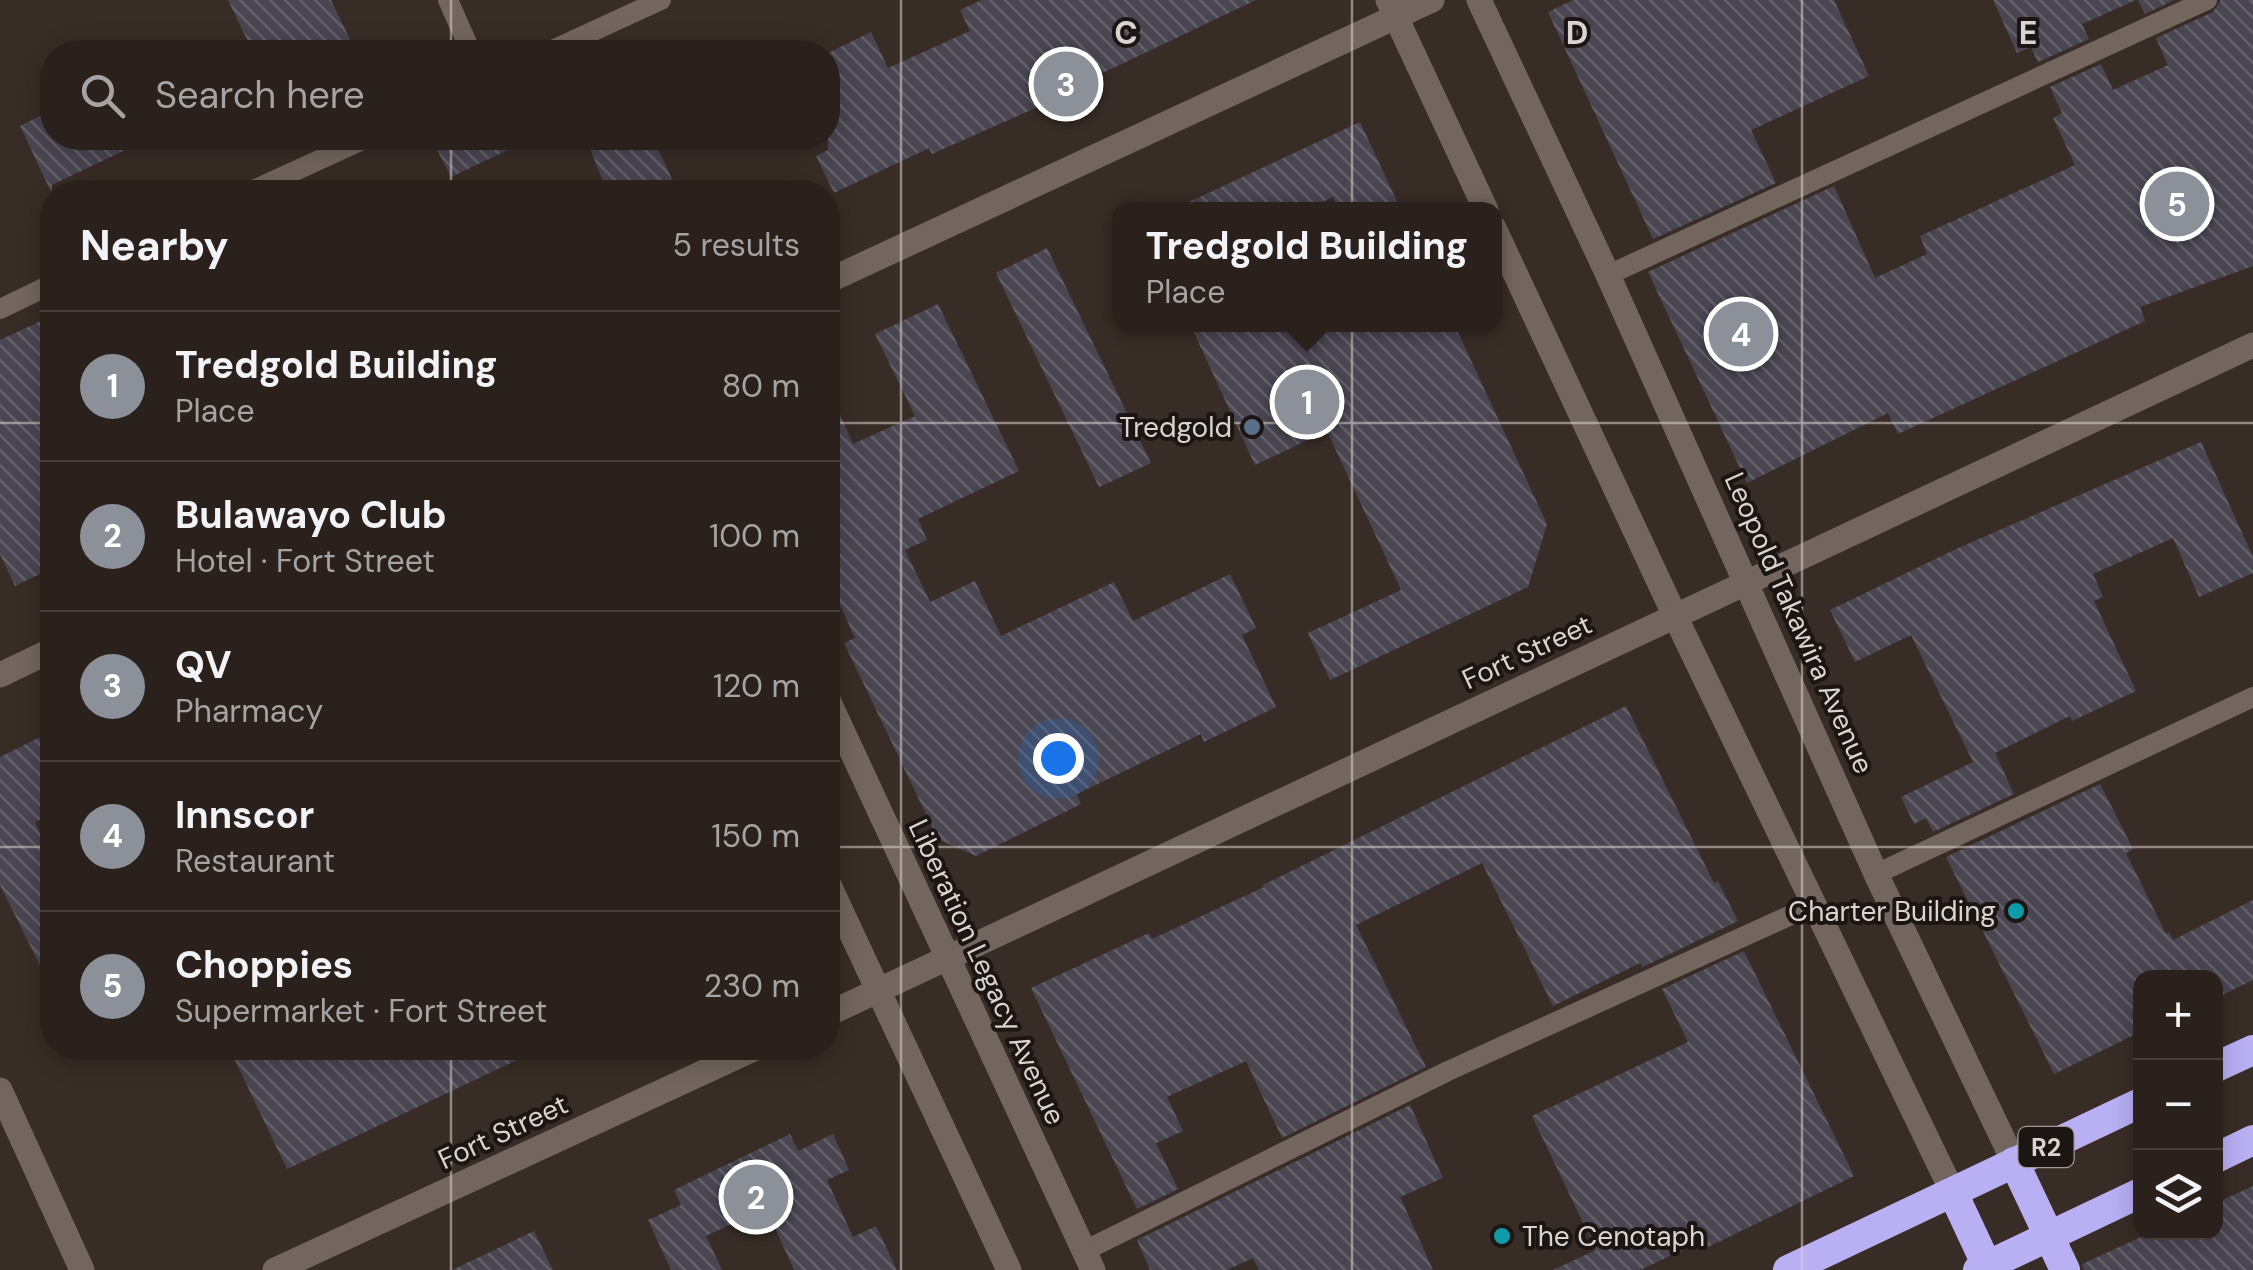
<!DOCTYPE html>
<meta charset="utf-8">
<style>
:root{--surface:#2a211c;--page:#362e29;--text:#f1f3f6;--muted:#a5a3a3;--line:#463e3b;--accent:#8c9099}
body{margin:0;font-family:"DM Sans",sans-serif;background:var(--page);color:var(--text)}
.controls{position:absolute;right:30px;bottom:30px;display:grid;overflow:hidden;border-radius:20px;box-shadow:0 5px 25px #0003}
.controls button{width:90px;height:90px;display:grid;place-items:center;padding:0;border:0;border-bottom:2px solid var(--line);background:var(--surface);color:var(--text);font:50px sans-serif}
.you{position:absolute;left:1058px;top:758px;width:35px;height:35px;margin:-25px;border:8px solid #fff;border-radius:50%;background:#1a73e8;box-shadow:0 0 0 15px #1a73e833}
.badge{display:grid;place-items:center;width:65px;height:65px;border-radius:50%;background:var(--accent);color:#fff;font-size:32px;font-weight:700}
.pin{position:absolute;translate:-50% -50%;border:5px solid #fff;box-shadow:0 2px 10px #0006}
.popup{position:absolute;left:1112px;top:202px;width:390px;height:130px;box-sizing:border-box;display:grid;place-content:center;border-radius:20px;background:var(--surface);filter:drop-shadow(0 2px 8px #0005);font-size:32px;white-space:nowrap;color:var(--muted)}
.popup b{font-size:38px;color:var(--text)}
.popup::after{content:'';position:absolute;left:50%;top:100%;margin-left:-20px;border:20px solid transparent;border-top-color:var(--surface)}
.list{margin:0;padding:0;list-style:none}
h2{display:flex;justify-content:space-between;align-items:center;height:130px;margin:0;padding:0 40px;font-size:42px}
h2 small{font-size:32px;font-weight:400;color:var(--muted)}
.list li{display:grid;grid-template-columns:65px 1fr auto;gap:30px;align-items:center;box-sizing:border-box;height:150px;padding:0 40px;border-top:2px solid var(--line)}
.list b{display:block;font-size:38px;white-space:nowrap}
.list p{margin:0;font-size:32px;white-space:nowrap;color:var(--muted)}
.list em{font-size:32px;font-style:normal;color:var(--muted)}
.icon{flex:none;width:55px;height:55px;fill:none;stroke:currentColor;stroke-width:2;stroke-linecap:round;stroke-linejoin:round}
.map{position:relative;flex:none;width:2253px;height:1270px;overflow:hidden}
.search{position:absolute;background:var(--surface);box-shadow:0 5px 25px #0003;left:40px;top:40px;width:800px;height:110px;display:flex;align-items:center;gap:25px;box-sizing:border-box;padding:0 35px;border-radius:40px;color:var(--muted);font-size:38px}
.panel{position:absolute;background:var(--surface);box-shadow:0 5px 25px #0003;left:40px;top:180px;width:800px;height:880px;border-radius:40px}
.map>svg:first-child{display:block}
.building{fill:url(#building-back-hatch)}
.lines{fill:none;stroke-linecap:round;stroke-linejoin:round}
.lane{stroke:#73665f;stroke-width:20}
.street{stroke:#73665f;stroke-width:25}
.secondary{stroke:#73665f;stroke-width:25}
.highway{stroke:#b9b0f4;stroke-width:30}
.grid{fill:none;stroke:#dbd3cf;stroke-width:2.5;stroke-opacity:0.55}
.service-dot{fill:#5c6f8a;stroke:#1b1613;stroke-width:4}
.culture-dot{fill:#0f9aa8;stroke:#1b1613;stroke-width:4}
.labels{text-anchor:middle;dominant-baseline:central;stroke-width:8;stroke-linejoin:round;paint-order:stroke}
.shield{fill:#1b1613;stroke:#a19a97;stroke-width:2.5}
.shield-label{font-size:25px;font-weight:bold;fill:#dbd3cf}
.poi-label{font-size:28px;fill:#dbd3cf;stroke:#1b1613;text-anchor:end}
.street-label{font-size:28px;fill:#dbd3cf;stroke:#1b1613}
.grid-label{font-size:32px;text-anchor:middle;font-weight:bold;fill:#dbd3cf;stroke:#1b1613;stroke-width:8;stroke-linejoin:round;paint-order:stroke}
</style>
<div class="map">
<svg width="2253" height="1270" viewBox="0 0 2253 1270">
<defs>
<pattern id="building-back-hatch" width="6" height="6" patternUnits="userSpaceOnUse" patternTransform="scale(2.5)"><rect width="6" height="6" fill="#494652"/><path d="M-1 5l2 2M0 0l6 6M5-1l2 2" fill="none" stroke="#63606a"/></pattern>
</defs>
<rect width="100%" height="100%" fill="#382c26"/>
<!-- building -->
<g class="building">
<path d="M 228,0 L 331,0 L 356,52 L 253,52 Z"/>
<path d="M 982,0 L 1256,0 L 1048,99 L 1049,102 L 932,154 L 929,148 L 834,193 L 816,156 L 828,150 L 828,53 L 871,32 L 888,68 L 970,31 L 960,10 Z"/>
<path d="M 1573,0 L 1834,0 L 1869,76 L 1751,130 L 1776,183 L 1653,239 L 1548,12 Z"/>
<path d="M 1993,0 L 2136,0 L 2082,24 L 2089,39 L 2038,62 L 2031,47 L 2017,53 Z"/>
<path d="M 2138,0 L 2174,0 L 2145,14 Z"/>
<path d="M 2221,0 L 2253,0 L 2253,266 L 2140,307 L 2145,321 L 1898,434 L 1888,413 L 1747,483 L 1648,272 L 1834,186 L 1875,278 L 1927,254 L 1920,236 L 2075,165 L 2053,118 L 2062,113 L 2050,87 L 2101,64 L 2113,90 L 2168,65 L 2156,38 L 2213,12 Z"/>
<path d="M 52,110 L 52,138 L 150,138 L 52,185 L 52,194 L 20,126 Z"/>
<path d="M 1360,122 L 1401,210 L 1338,210 L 1333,197 L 1307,210 L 1172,210 Z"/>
<path d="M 431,138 L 533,138 L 451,177 Z"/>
<path d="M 586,138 L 653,138 L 678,192 L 607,192 Z"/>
<path d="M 1047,248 L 1151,463 L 1099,487 L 996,273 Z"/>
<path d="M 938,304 L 1019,471 L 918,519 L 927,540 L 905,550 L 930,602 L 975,581 L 1001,636 L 1114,582 L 1133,621 L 1230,574 L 1256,628 L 1242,635 L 1276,707 L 1204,742 L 1201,734 L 1077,794 L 1081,804 L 976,856 L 938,839 L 844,643 L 855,638 L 828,578 L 828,387 L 853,444 L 915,416 L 875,334 Z"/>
<path d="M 52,316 L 52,568 L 15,586 L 0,554 L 0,340 Z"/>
<path d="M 1190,324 L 1454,324 L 1547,524 L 1528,587 L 1330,680 L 1308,633 L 1401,590 L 1327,431 L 1255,465 Z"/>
<path d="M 2201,442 L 2253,557 L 2253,573 L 2199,597 L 2173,538 L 2093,574 L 2103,597 L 2094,601 L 2136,691 L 2072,721 L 2070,716 L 1995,753 L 2014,794 L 1933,832 L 1926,818 L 1914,824 L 1901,797 L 1973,762 L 1911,635 L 1855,662 L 1830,610 L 1954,550 Z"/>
<path d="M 1626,706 L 1714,883 L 1718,881 L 1738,921 L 1643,967 L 1640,963 L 1553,1006 L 1482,863 L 1356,925 L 1426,1067 L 1282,1138 L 1246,1061 L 1167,1097 L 1183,1131 L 1156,1143 L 1178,1189 L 1137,1209 L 1031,988 L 1149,933 L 1152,939 L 1264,887 L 1263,885 Z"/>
<path d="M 52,731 L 52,814 L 35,822 L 52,857 L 52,990 L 0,885 L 0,757 Z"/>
<path d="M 2100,784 L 2133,849 L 2126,853 L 2166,934 L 2169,932 L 2173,940 L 2253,900 L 2253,980 L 2216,998 L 2216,978 L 2140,978 L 2140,1032 L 2054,1074 L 1946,857 Z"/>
<path d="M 1744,951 L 1854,1176 L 1706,1248 L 1702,1241 L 1640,1270 L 1553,1270 L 1596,1250 L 1532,1116 L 1688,1042 L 1662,989 Z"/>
<path d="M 229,1048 L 542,1048 L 287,1169 Z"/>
<path d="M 1410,1105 L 1443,1178 L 1400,1197 L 1433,1270 L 1259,1270 L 1253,1258 L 1227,1270 L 1150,1270 L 1137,1240 Z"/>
<path d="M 790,1134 L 798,1151 L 833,1134 L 849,1170 L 827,1180 L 853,1237 L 876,1226 L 897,1270 L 794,1270 L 766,1208 L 706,1236 L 722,1270 L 671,1270 L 648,1220 L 681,1205 L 674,1190 Z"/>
<path d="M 2253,1186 L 2253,1270 L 2084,1270 L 2082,1264 L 2152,1232 L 2216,1232 L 2216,1203 Z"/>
<path d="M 534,1231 L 553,1270 L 452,1270 Z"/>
</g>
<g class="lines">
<!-- lane -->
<g class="lane">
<path d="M 448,0 L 471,52"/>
<path d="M 548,52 L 661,0"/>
<path d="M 249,192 L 367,138"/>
<path d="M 1608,275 L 2207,0"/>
<path d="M 0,309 L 52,284"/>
<path d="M 1876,874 L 2253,697"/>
<path d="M 1084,1251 L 1448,1071 L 1813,905"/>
</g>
<!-- street -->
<g class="street">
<path d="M 1388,0 L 1486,210"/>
<path d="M 1479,0 L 1608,275 L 1876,874 L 2014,1162"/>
<path d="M 1494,228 L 1675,616 L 1953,1193"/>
<path d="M 828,700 L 1093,1270"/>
<path d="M 828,883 L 1009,1270"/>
<path d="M 828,1014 L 2253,345"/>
<path d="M 0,1090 L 82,1270"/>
<path d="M 275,1270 L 756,1048"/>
</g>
<!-- secondary -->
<g class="secondary">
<path d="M 828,281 L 1432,0"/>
<path d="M 0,675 L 52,650"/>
</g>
<!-- highway -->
<g class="highway">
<path d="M 2216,1067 L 2253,1050"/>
<path d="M 2216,1158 L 2253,1140"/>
<path d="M 2014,1162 L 2065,1270"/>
<path d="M 1953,1193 L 1989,1270"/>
<path d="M 1788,1270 L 2140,1103"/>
<path d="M 1978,1270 L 2140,1193"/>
</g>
</g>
<!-- grid -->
<path class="grid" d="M 451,0 L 451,52M 901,0 L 901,1270M 1352,0 L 1352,1270M 1802,0 L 1802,1270M 451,138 L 451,192M 0,423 L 52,423M 828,423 L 2253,423M 0,847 L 52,847M 828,847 L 2253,847M 451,1048 L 451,1270"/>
<!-- markers -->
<circle class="service-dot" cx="1252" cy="427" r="10"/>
<g class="culture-dot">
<circle cx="2016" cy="911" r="10"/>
<circle cx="1502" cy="1236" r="10"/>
</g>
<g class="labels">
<!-- shield labels -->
<rect class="shield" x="2018.5" y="1127" width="55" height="40" rx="8"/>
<g class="shield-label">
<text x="2046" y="1147">R2</text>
</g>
<!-- poi labels -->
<g class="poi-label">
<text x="1232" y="427">Tredgold</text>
<text x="1996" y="911">Charter Building</text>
<text x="1522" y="1236" text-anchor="start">The Cenotaph</text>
</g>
<!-- street labels -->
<g class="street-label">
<text transform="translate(1799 623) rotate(66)">Leopold Takawira Avenue</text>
<text transform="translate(1527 652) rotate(-25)">Fort Street</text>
<text transform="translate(987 972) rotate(65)">Liberation Legacy Avenue</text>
<text transform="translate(503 1132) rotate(-25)">Fort Street</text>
</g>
</g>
<g class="grid-label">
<text x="1126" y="44">C</text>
<text x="1577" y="44">D</text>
<text x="2028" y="44">E</text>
</g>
</svg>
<div class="controls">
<button>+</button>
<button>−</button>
<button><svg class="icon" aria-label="layers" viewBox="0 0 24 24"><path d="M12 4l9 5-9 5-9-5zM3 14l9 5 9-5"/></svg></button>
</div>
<div class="you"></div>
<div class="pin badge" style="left:1307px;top:402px">1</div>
<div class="popup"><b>Tredgold Building</b>Place</div>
<div class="pin badge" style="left:756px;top:1197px">2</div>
<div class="pin badge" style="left:1066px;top:84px">3</div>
<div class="pin badge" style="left:1741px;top:334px">4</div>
<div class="pin badge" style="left:2177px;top:204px">5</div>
<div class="search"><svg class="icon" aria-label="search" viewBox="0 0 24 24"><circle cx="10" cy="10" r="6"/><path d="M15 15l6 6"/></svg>Search here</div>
<section class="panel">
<h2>Nearby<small>5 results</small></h2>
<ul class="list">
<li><span class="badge">1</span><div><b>Tredgold Building</b><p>Place</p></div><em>80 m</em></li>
<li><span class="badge">2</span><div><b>Bulawayo Club</b><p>Hotel · Fort Street</p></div><em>100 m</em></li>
<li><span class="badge">3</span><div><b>QV</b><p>Pharmacy</p></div><em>120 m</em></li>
<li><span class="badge">4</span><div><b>Innscor</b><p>Restaurant</p></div><em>150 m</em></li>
<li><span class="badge">5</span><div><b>Choppies</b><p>Supermarket · Fort Street</p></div><em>230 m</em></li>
</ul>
</section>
</div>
